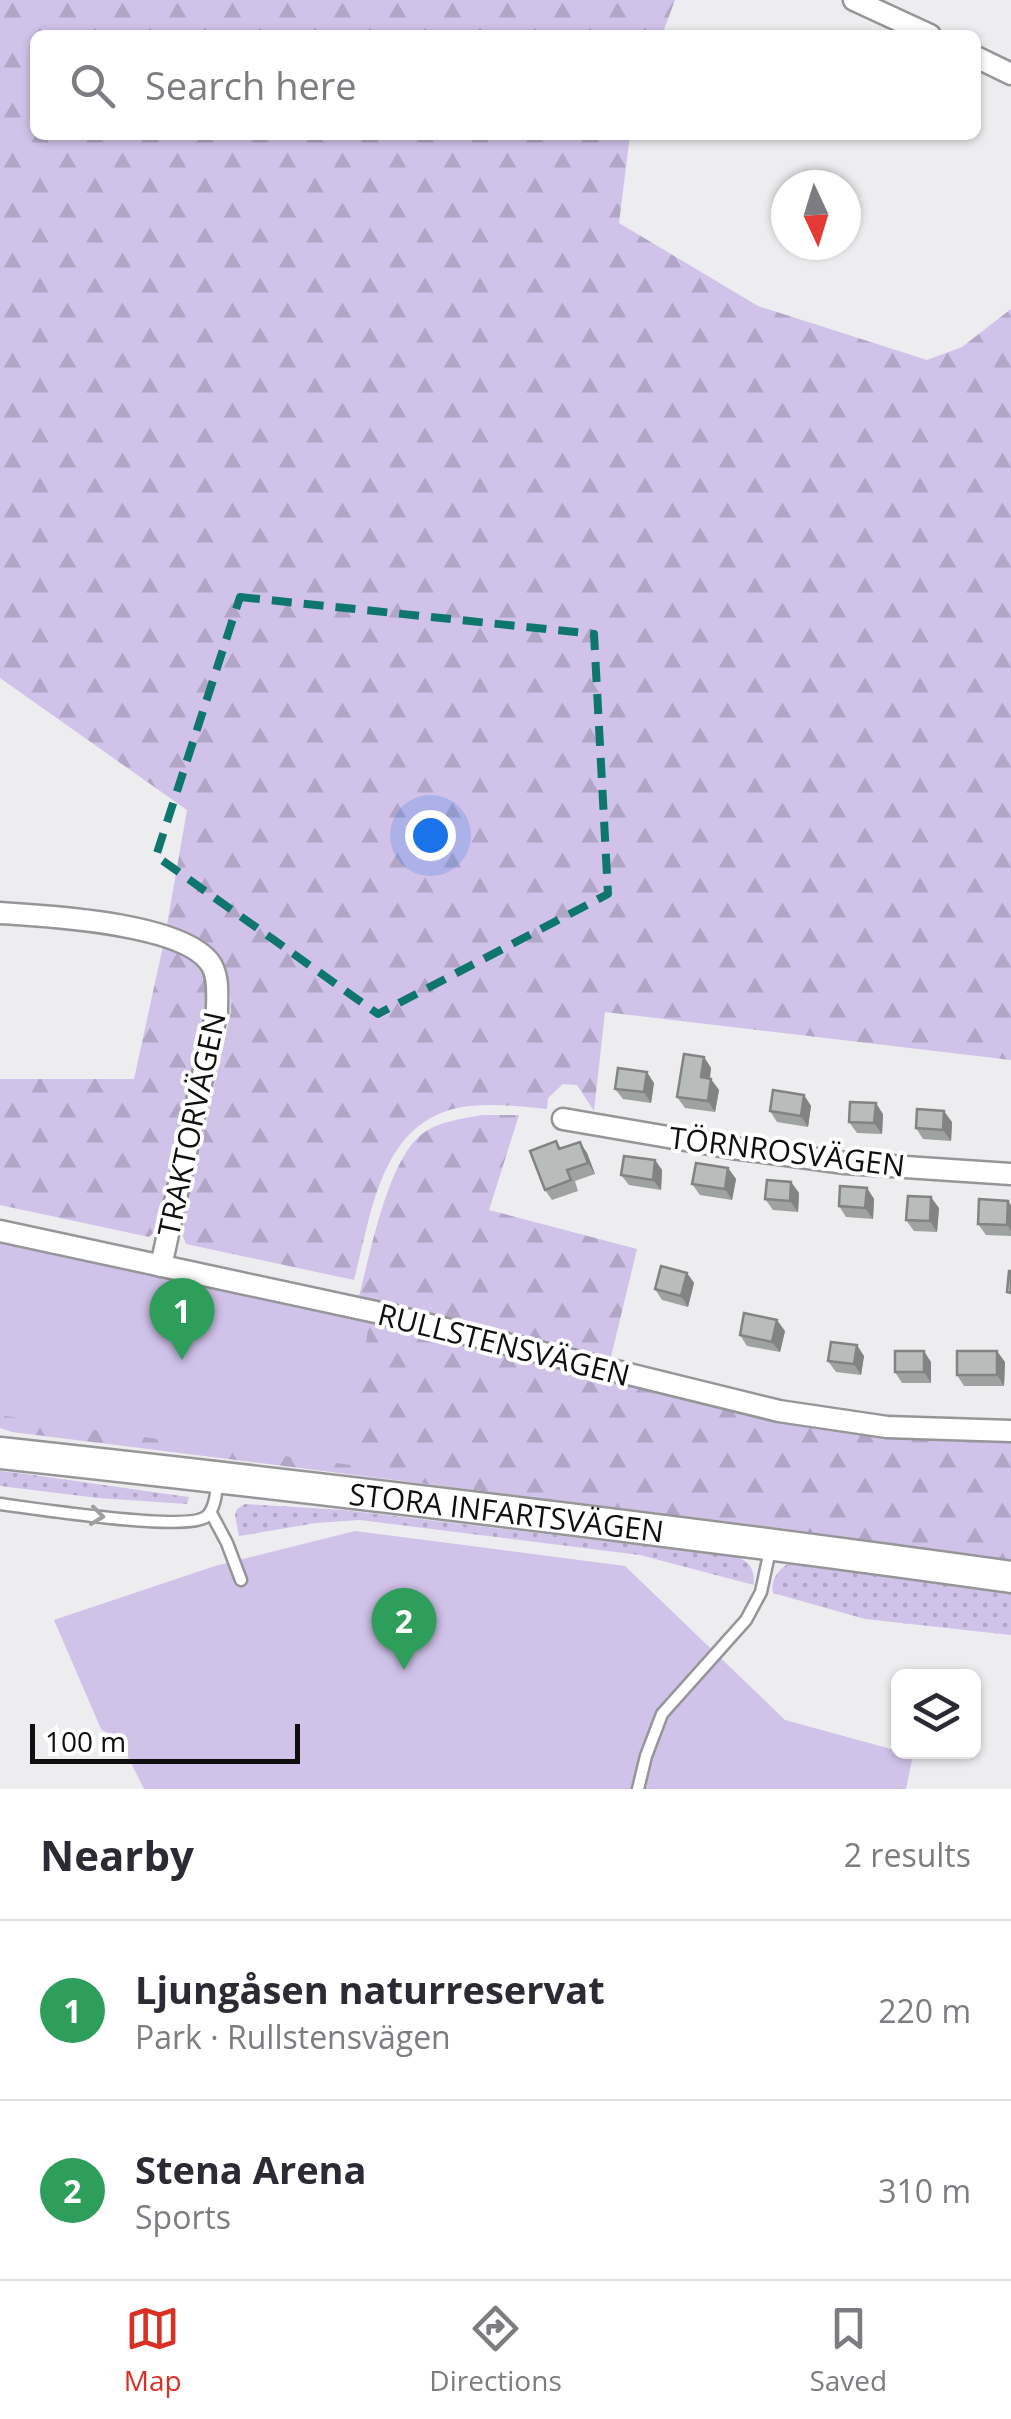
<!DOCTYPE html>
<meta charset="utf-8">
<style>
:root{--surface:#fff;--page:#f2f2f3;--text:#2b2b33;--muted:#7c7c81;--line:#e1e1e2;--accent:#d93025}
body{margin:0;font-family:"Open Sans",sans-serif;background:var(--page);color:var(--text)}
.controls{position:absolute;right:30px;bottom:30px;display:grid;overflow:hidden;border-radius:15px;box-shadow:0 2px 8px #0004}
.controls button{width:90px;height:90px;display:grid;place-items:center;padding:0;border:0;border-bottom:2px solid var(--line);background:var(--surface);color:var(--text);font:50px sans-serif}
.compass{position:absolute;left:771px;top:170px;width:90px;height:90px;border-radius:50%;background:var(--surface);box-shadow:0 2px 8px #0004;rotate:176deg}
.scale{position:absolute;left:30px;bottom:25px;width:270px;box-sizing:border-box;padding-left:10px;border:5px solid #0f0f10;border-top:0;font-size:28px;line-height:35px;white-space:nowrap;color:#0f0f10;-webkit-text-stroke:8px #fff;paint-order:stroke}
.you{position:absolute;left:430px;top:835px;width:35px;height:35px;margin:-25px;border:8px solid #fff;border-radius:50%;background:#1a73e8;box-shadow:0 0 0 15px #1a73e833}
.badge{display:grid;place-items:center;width:65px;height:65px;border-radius:50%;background:var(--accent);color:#fff;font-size:32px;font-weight:700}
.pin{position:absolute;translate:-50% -82px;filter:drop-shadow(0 2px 5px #0008)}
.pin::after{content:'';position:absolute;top:52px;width:35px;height:30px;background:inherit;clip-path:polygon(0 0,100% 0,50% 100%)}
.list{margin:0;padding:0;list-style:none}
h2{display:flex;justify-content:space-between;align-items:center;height:130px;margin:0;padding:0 40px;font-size:42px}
h2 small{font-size:32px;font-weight:400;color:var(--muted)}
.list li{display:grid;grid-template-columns:65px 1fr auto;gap:30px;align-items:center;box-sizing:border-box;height:180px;padding:0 40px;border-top:2px solid var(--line)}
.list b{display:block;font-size:38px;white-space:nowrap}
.list p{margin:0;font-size:32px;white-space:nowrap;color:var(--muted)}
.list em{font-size:32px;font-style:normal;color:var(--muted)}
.icon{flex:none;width:55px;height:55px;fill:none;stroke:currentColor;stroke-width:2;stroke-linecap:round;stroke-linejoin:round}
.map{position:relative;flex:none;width:1011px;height:1789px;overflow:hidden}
.search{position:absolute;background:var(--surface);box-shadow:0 2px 8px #0004;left:30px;right:30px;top:30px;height:110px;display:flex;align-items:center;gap:25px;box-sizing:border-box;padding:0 35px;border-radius:15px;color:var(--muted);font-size:38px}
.sheet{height:490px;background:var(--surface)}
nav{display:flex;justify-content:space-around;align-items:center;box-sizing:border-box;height:140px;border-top:2px solid var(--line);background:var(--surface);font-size:28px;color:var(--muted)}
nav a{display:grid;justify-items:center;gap:5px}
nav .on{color:var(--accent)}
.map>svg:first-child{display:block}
.grass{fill:url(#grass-dots)}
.forest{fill:url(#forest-firs)}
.green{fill:#d1c2e9}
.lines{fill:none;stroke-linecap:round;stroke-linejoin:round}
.service-casing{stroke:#969598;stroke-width:15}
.minor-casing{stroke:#969598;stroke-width:25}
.secondary-casing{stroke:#969598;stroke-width:35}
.service{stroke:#fff;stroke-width:10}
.minor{stroke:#fff;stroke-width:20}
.secondary{stroke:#fff;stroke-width:30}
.wall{fill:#9ea2a0}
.shaded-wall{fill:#818482}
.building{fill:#b8bcba;stroke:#818482;stroke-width:2.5}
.oneway{stroke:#9f9f9f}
.marked{fill:none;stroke:#0f766e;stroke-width:8;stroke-dasharray:20 12;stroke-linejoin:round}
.labels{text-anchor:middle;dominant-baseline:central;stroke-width:8;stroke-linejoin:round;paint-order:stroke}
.street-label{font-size:30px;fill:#0f0f10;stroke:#fff}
</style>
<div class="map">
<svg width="1011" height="1789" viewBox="0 0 1011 1789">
<defs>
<pattern id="grass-dots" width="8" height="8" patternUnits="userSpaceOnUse" patternTransform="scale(2.5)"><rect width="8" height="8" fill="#d1c2e9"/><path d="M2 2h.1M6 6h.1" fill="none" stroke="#b2a6c7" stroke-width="1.8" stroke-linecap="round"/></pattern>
<pattern id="forest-firs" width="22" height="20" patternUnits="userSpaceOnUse" patternTransform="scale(2.5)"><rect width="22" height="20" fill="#d1c2e9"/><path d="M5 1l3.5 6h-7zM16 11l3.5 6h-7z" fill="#b2a6c7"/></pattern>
</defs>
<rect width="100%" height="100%" fill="#edecef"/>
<!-- grass -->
<g class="grass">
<path d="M 0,1471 C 63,1478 126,1489 189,1497 L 187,1504 L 98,1498 L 0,1486 Z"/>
<path d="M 245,1504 L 344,1510 L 737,1557 C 751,1562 754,1570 754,1585 L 640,1555 L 360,1520 L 316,1523 L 239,1536 L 235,1515 L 237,1509 Z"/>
<path d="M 789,1563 L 1011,1594 L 1011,1635 L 865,1619 L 773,1593 C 770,1580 778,1570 789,1563 Z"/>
</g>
<!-- forest -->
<g class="forest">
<path d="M 0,0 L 675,0 L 662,35 L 35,35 L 35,135 L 630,135 L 619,223 L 758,306 L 927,360 L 962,347 L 1011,309 L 1011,1060 L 605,1012 L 594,1111 L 577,1085 L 563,1084 L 548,1098 L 547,1109 C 519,1106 490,1103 462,1107 C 380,1122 372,1213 354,1280 L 186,1244 L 181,1231 L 231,1011 C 231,958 216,943 167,925 L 187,810 L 0,678 Z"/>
<path d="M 163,946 C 199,959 210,974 209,1013 L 160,1226 L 149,1237 L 0,1205 L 0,1079 L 134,1079 Z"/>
<path d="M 482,1115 L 519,1115 L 489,1210 L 637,1249 L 610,1361 L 358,1300 C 370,1256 387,1161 422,1134 C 439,1121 462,1119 482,1115 Z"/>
<path d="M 0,1239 L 380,1322 L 814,1426 L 1011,1440 L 1011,1560 L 802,1531 L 12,1432 L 0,1428 Z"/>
</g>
<!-- green -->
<g class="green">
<path d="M 0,1240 L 369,1320 L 351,1465 L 121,1434 L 0,1415 Z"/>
<path d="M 355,1531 L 625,1566 L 785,1720 L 913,1755 L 906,1789 L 144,1789 L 120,1741 L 101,1729 L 54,1620 L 215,1566 Z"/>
</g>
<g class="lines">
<!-- service casing -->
<g class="service-casing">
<g id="service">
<path d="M 0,1504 C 32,1508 189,1533 207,1516 C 216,1507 216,1491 218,1479"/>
<path d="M 211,1513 L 227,1543 L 241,1580"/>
<path d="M 638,1789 L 646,1756 L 662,1714 L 746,1620 L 761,1592 L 770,1550"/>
</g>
</g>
<!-- minor casing -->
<g class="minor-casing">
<g id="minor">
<path d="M 854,0 L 930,35"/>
<path d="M 976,57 L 1011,74"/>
<path d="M 0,913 C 47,916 188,923 212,966 C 219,979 217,997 217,1011 L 161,1266"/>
<path d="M 563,1119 L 732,1148 L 845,1163 L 1011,1174"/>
<path d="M 0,1231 L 385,1314 L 779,1411 L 887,1427 L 1011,1431"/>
</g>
</g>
<!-- secondary casing -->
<g class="secondary-casing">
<g id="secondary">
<path id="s1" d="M 0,1453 C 338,1490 675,1530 1011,1577"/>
</g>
</g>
<!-- service -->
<use href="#service" class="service"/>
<!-- minor -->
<use href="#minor" class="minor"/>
<!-- secondary -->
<use href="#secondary" class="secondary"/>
</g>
<!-- wall -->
<g class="wall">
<path d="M 704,1057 L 711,1068 L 710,1079 L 719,1090 L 715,1112 L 685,1108 L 677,1097 Z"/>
<path d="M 654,1083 L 651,1103 L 623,1099 L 615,1089 Z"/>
<path d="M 804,1095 L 811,1106 L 808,1127 L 777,1122 L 770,1111 Z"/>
<path d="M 883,1114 L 882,1134 L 857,1133 L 849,1122 Z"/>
<path d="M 952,1122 L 951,1141 L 923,1139 L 916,1128 Z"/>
<path d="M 556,1141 L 561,1148 L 587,1153 L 595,1174 L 575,1181 L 578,1191 L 552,1200 L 545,1190 Z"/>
<path d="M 655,1160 L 662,1170 L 661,1190 L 629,1185 L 621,1175 Z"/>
<path d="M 728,1168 L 736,1179 L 732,1200 L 700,1195 L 692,1184 Z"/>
<path d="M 791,1182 L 799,1193 L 798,1212 L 773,1210 L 765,1199 Z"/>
<path d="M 867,1188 L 874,1199 L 873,1219 L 846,1217 L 839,1206 Z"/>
<path d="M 1011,1205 L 1011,1236 L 986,1235 L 978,1224 Z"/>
<path d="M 939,1208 L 937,1232 L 914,1231 L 906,1220 Z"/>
<path d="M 687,1273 L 694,1283 L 688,1307 L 662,1300 L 655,1289 Z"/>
<path d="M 785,1331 L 780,1352 L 747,1346 L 740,1335 Z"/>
<path d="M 864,1356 L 861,1375 L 836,1372 L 828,1361 Z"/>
<path d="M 931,1362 L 931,1383 L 902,1383 L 895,1372 Z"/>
<path d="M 1005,1362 L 1004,1386 L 964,1386 L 957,1375 Z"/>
</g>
<!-- shaded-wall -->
<g class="shaded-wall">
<path d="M 704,1057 L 711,1068 L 708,1088 L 701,1077 Z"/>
<path d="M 647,1072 L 654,1083 L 651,1103 L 644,1092 Z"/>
<path d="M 711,1079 L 719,1090 L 715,1112 L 708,1101 Z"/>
<path d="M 804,1095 L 811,1106 L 808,1127 L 801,1116 Z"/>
<path d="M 876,1103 L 883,1114 L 882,1134 L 874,1123 Z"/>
<path d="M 944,1111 L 952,1122 L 951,1141 L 943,1130 Z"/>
<path d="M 580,1142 L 587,1153 L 595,1174 L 588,1163 Z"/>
<path d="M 655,1160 L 662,1170 L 661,1190 L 653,1180 Z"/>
<path d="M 728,1168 L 736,1179 L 732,1200 L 725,1189 Z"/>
<path d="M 791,1182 L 799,1193 L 798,1212 L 790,1201 Z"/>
<path d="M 867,1188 L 874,1199 L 873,1219 L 865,1208 Z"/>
<path d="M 931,1197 L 939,1208 L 937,1232 L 930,1221 Z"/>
<path d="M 1008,1201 L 1011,1205 L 1011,1231 L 1007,1225 Z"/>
<path d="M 687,1273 L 694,1283 L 688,1307 L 681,1296 Z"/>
<path d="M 777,1320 L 785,1331 L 780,1352 L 772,1342 Z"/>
<path d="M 857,1345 L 864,1356 L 861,1375 L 854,1364 Z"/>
<path d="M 924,1351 L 931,1362 L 931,1383 L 924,1372 Z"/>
<path d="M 997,1351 L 1005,1362 L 1004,1386 L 997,1375 Z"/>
</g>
<!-- building -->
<g class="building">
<path d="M 684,1054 L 704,1057 L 701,1077 L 711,1079 L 708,1101 L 677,1097 Z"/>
<path d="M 618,1068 L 647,1072 L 644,1092 L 615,1089 Z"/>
<path d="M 773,1090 L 804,1095 L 801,1116 L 770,1111 Z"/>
<path d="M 850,1102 L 876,1103 L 874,1123 L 849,1122 Z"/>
<path d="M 917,1109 L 944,1111 L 943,1130 L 916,1128 Z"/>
<path d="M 556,1141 L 559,1149 L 580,1142 L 588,1163 L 567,1170 L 571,1180 L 545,1190 L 530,1151 Z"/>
<path d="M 624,1156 L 655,1160 L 653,1180 L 621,1175 Z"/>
<path d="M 696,1163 L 728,1168 L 725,1189 L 692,1184 Z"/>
<path d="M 767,1180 L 791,1182 L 790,1201 L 765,1199 Z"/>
<path d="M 840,1186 L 867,1188 L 865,1208 L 839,1206 Z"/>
<path d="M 908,1196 L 931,1197 L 930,1221 L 906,1220 Z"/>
<path d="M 979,1199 L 1008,1201 L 1007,1225 L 978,1224 Z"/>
<path d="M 661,1266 L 687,1273 L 681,1296 L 655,1289 Z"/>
<path d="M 1009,1271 L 1011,1271 L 1011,1293 L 1007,1292 Z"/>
<path d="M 744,1313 L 777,1320 L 772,1342 L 740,1335 Z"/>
<path d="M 831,1342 L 857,1345 L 854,1364 L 828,1361 Z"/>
<rect x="895" y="1351" width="29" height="21"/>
<rect x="957" y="1351" width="40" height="24"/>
</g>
<!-- one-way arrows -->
<defs><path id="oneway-chevron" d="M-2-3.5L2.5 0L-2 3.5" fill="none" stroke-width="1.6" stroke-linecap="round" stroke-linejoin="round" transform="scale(2.5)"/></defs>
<use class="oneway" href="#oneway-chevron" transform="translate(97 1516) rotate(7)"/>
<!-- marked area -->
<path class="marked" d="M 240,597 L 594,634 L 608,894 L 378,1014 L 156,856 Z"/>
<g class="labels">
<!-- street labels -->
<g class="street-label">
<text transform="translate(191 1124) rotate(-78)">TRAKTORVÄGEN</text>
<text transform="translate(787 1151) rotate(7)">TÖRNROSVÄGEN</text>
<text transform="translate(504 1344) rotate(14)">RULLSTENSVÄGEN</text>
<text stroke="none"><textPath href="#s1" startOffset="510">STORA INFARTSVÄGEN</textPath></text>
</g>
</g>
</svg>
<div class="controls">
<button><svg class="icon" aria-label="layers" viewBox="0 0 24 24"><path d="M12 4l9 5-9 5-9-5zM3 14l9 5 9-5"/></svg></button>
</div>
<svg class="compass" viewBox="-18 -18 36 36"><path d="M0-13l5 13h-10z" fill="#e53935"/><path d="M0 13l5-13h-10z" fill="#7c7c81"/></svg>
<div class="scale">100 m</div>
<div class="you"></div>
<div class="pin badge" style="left:182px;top:1360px;background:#2e9e5b">1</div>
<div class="pin badge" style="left:404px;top:1670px;background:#2e9e5b">2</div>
<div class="search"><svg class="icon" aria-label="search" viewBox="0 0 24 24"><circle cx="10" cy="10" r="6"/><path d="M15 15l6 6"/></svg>Search here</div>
</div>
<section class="sheet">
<h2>Nearby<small>2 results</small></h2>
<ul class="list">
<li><span class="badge" style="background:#2e9e5b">1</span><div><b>Ljungåsen naturreservat</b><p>Park · Rullstensvägen</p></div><em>220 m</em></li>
<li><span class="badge" style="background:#2e9e5b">2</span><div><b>Stena Arena</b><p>Sports</p></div><em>310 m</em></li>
</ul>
</section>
<nav>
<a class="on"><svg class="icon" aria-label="map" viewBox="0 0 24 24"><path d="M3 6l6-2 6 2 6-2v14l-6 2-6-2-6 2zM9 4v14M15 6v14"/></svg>Map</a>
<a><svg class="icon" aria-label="directions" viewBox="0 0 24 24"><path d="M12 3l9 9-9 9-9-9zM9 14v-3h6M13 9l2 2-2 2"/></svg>Directions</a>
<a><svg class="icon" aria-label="saved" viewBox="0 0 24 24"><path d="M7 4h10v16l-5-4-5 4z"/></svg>Saved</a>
</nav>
